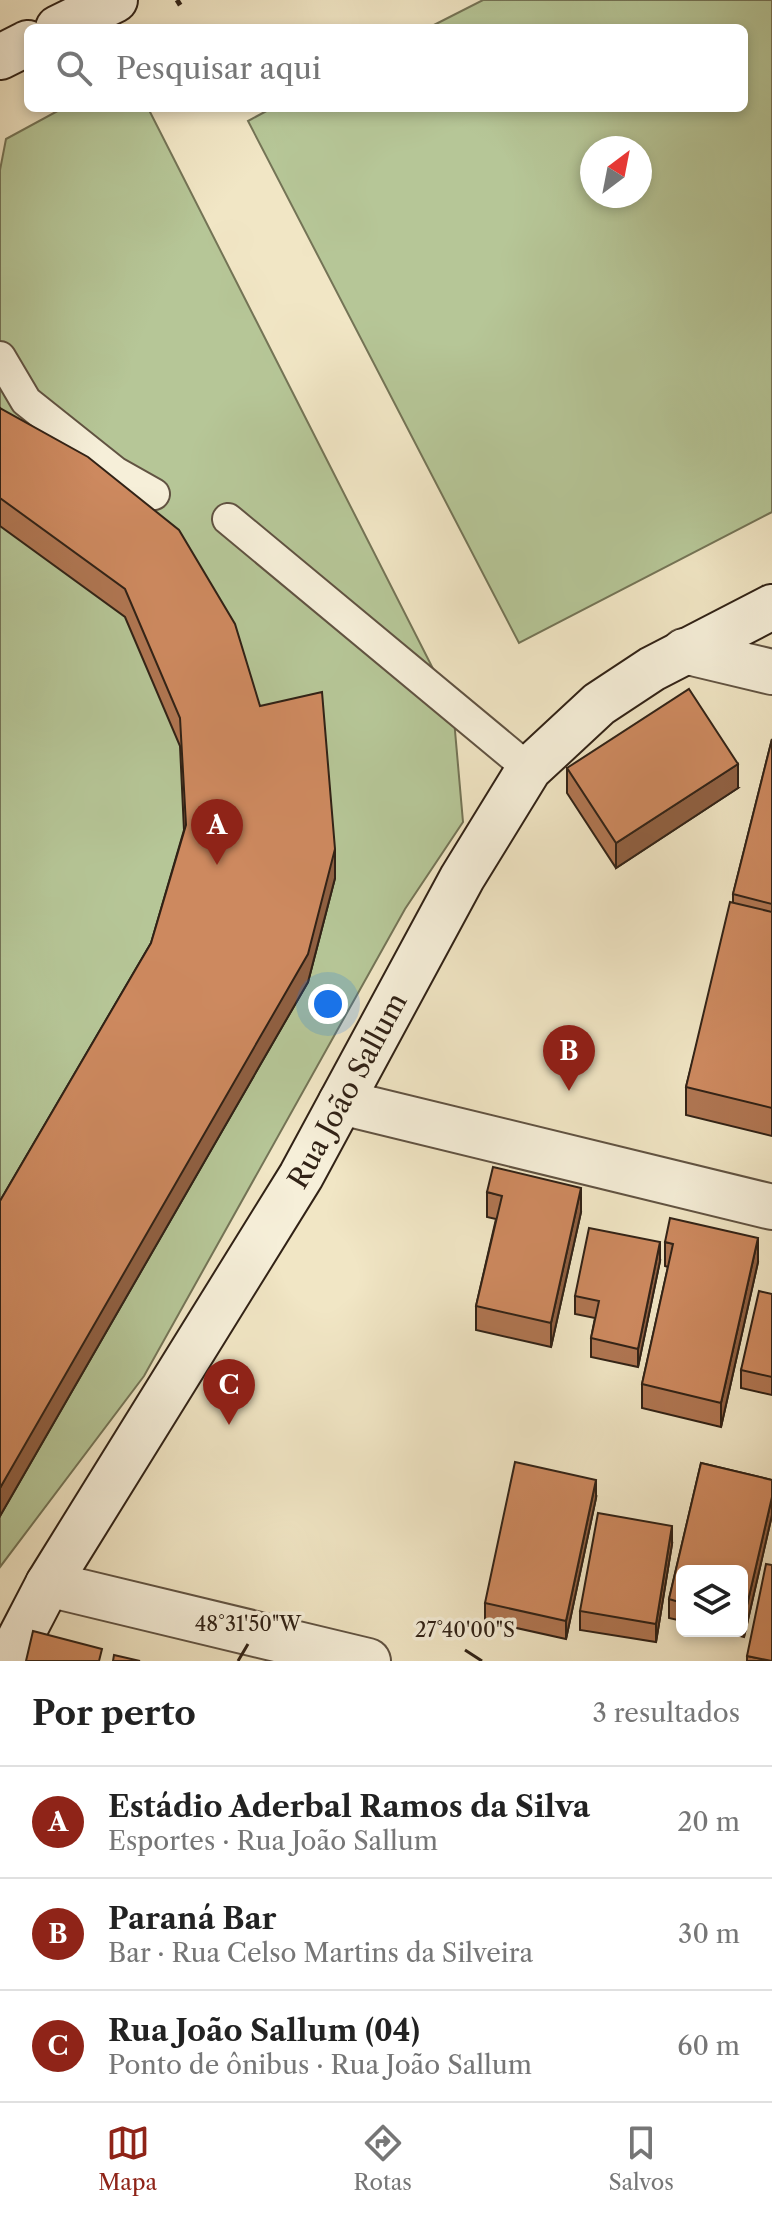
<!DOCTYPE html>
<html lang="pt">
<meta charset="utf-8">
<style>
:root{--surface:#fff;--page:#f2f2f2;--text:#222;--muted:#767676;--line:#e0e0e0;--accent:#8f2418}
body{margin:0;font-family:"Libre Caslon Text",serif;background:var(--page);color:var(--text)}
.controls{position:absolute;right:24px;bottom:24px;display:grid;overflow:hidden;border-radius:12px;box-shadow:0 4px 12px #0003}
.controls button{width:72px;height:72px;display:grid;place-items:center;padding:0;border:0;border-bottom:2px solid var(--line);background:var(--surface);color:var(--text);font:40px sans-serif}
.compass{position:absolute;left:580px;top:136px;width:72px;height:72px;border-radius:50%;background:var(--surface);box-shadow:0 4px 12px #0003;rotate:32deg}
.you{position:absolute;left:328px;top:1004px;width:28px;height:28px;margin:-20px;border:6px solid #fff;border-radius:50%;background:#1a73e8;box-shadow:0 0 0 12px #1a73e833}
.badge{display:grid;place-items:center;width:52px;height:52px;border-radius:50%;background:var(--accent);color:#fff;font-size:26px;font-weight:700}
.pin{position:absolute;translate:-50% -66px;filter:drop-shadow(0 2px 4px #0008)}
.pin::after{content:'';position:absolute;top:42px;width:28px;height:24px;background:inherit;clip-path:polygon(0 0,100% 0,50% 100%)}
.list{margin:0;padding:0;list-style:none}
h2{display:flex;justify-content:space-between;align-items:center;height:104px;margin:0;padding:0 32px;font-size:34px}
h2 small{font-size:26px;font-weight:400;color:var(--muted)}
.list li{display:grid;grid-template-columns:52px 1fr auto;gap:24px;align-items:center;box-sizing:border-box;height:112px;padding:0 32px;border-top:2px solid var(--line)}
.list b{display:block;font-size:30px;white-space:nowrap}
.list p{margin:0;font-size:26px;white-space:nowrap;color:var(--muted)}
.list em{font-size:26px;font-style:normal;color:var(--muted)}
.icon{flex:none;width:44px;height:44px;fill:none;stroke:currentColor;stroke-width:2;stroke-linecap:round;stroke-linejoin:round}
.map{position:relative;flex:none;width:772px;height:1661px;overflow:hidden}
.search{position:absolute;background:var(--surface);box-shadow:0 4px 12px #0003;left:24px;right:24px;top:24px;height:88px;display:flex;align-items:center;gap:20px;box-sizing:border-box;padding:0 28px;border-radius:12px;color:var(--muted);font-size:30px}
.sheet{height:440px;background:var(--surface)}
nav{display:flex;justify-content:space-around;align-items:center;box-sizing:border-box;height:112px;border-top:2px solid var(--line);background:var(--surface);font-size:22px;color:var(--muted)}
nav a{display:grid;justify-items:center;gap:4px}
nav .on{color:var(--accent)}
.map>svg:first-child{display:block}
.green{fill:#b6c697;stroke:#747456;stroke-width:2;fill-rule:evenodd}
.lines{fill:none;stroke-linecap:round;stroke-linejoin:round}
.lane-casing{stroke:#615342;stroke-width:34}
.street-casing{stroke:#615342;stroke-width:48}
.secondary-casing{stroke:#312216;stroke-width:48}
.path{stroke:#312216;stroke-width:5;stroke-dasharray:6 4;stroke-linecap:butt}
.lane{stroke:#f6efd9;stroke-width:30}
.street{stroke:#f6efd9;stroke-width:44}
.secondary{stroke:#f6efd9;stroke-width:44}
.wall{fill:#b07652;stroke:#312216;stroke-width:2}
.shaded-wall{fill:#906042;stroke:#312216;stroke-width:2}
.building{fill:#cd895f;stroke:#312216;stroke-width:2}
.ticks{fill:none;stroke:#312216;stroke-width:3}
.labels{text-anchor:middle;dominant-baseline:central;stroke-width:7;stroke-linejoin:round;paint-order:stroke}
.street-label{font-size:28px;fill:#312216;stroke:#f6efd9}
.ticks-label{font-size:20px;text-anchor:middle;fill:#312216;stroke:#f6efd9;stroke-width:7;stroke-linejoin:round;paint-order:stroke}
</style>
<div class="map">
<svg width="772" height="1661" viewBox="0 0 772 1661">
<rect width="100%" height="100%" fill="#f1e6c5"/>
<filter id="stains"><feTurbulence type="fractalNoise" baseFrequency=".0025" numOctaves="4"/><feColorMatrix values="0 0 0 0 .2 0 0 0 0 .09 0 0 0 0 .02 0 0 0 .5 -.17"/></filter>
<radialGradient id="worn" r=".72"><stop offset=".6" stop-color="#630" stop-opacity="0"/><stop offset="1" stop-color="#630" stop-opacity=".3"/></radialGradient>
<!-- green -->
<g class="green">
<path d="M 483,0 L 772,0 L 772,512 L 519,643 L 248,121 L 272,108 L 744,108 L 744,28 L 428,28 ZM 592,148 L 640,148 L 640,196 L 592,196 Z"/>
<path d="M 63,108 L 148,108 L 453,708 L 463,822 L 405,909 L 144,1376 L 0,1567 L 0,170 L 6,139 Z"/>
</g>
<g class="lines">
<!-- lane casing -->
<g class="lane-casing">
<g id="lane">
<path d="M 0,357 L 26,401 L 115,472 L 154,494"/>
<path d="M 228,519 L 529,769"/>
</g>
</g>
<!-- street casing -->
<g class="street-casing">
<g id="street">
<path d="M 684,651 L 772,672"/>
<path d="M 341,1102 L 772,1207"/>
<path d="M 48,1584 L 368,1661"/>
</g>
</g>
<!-- secondary casing -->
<g class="secondary-casing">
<g id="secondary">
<path d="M 58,28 L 115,0"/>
<path d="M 0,57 L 28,43"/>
<path id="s1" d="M 8,1661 L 48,1584 L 301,1176 L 462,878 L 529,769 L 599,704 L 652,669 L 772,607"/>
</g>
</g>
<!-- path -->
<path class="path" d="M 177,0 L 182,8"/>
<!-- lane -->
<use href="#lane" class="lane"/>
<!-- street -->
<use href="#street" class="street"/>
<!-- secondary -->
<use href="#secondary" class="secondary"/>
</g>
<!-- wall -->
<g class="wall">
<path d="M 0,408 L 260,706 L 335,878 L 308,982 L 0,1516 L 0,1201 L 151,943 L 184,830 L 180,746 L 125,617 L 0,526 Z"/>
<path d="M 772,739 L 772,1136 L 686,1115 L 686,1087 L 733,903 L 733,894 Z"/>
<path d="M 567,768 L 738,788 L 616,868 L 567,793 Z"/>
<path d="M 487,1192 L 581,1212 L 551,1347 L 476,1330 L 476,1306 L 496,1219 L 487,1217 Z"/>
<path d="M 665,1242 L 758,1262 L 721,1427 L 642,1408 L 642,1384 L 668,1267 L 665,1266 Z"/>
<path d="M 660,1261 L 638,1367 L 591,1357 L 591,1338 L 595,1318 L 575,1314 L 575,1296 Z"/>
<path d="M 772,1294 L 772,1395 L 741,1388 L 741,1370 Z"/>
<path d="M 701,1463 L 772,1480 L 772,1515 L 744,1637 L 721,1631 L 742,1631 L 742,1571 L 682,1571 L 682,1621 L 669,1618 L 669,1599 Z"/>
<path d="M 596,1498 L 566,1639 L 485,1621 L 485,1603 Z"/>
<path d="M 672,1544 L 656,1642 L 580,1630 L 580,1611 Z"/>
<path d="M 747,1656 L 772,1661 L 747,1661 Z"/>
</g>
<!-- shaded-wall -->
<g class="shaded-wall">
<path d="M 738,764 L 738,788 L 616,868 L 616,843 Z"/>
<path d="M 335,849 L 335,878 L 308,982 L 0,1516 L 0,1488 Z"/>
<path d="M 581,1188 L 581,1212 L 551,1347 L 551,1323 Z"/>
<path d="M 758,1238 L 758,1262 L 721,1427 L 721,1403 Z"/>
<path d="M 660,1242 L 660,1261 L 638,1367 L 638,1349 Z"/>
<path d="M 596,1480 L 596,1498 L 566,1639 L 566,1621 Z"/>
<path d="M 772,1497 L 772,1515 L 744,1637 L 744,1618 Z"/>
<path d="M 672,1526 L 672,1544 L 656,1642 L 656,1624 Z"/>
</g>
<!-- building -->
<g class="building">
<path d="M 0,408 L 88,457 L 179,530 L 235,624 L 260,706 L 322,692 L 335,849 L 308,954 L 0,1488 L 0,1201 L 151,943 L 186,825 L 180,718 L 125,589 L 0,498 Z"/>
<path d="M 689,689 L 738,764 L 616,843 L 567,768 Z"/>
<path d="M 772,739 L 772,904 L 733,894 Z"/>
<path d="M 730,902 L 772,912 L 772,1108 L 686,1087 Z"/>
<path d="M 493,1167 L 581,1188 L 551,1323 L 476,1306 L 502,1196 L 487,1192 Z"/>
<path d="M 670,1218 L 758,1238 L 721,1403 L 642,1384 L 673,1244 L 665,1242 Z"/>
<path d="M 589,1228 L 660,1242 L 638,1349 L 591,1338 L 599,1301 L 575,1296 Z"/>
<path d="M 759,1291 L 772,1294 L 772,1377 L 741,1370 Z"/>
<path d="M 515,1462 L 596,1480 L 566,1621 L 485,1603 Z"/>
<path d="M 701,1463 L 772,1480 L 772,1497 L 744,1618 L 742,1618 L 742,1571 L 682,1571 L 682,1603 L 669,1599 Z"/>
<path d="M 598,1513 L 672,1526 L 656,1624 L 580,1611 Z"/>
<path d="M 766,1564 L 772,1565 L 772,1661 L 747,1656 Z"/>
<path d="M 33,1631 L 102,1649 L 99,1661 L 26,1661 Z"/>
<path d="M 114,1655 L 140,1661 L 113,1661 Z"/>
</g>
<!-- ticks -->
<path class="ticks" d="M 465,1650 L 482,1661M 238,1661 L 248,1644"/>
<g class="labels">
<!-- street labels -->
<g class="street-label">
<text stroke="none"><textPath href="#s1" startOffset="664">Rua João Sallum</textPath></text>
</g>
</g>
<g class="ticks-label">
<text x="248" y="1631">48°31'50"W</text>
<text x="465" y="1637">27°40'00"S</text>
</g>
<rect width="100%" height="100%" filter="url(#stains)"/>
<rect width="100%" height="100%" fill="url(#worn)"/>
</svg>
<div class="controls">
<button><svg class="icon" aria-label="layers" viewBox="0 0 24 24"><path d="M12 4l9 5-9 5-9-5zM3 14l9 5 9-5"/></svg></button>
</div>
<svg class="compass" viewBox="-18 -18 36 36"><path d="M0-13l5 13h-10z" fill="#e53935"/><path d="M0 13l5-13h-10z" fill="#767676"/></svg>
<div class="you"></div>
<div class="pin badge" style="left:217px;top:865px">A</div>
<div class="pin badge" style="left:569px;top:1091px">B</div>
<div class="pin badge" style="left:229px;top:1425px">C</div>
<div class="search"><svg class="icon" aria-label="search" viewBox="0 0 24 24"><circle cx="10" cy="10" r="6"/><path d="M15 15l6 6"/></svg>Pesquisar aqui</div>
</div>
<section class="sheet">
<h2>Por perto<small>3 resultados</small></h2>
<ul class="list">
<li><span class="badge">A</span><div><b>Estádio Aderbal Ramos da Silva</b><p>Esportes · Rua João Sallum</p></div><em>20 m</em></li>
<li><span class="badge">B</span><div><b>Paraná Bar</b><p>Bar · Rua Celso Martins da Silveira</p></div><em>30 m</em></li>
<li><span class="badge">C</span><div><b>Rua João Sallum (04)</b><p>Ponto de ônibus · Rua João Sallum</p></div><em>60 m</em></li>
</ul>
</section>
<nav>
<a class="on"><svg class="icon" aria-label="map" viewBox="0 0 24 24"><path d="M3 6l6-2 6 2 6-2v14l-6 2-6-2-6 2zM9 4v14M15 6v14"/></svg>Mapa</a>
<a><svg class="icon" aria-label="directions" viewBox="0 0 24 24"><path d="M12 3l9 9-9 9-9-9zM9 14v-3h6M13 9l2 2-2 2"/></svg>Rotas</a>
<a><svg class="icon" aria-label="saved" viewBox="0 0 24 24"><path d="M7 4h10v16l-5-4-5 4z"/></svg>Salvos</a>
</nav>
